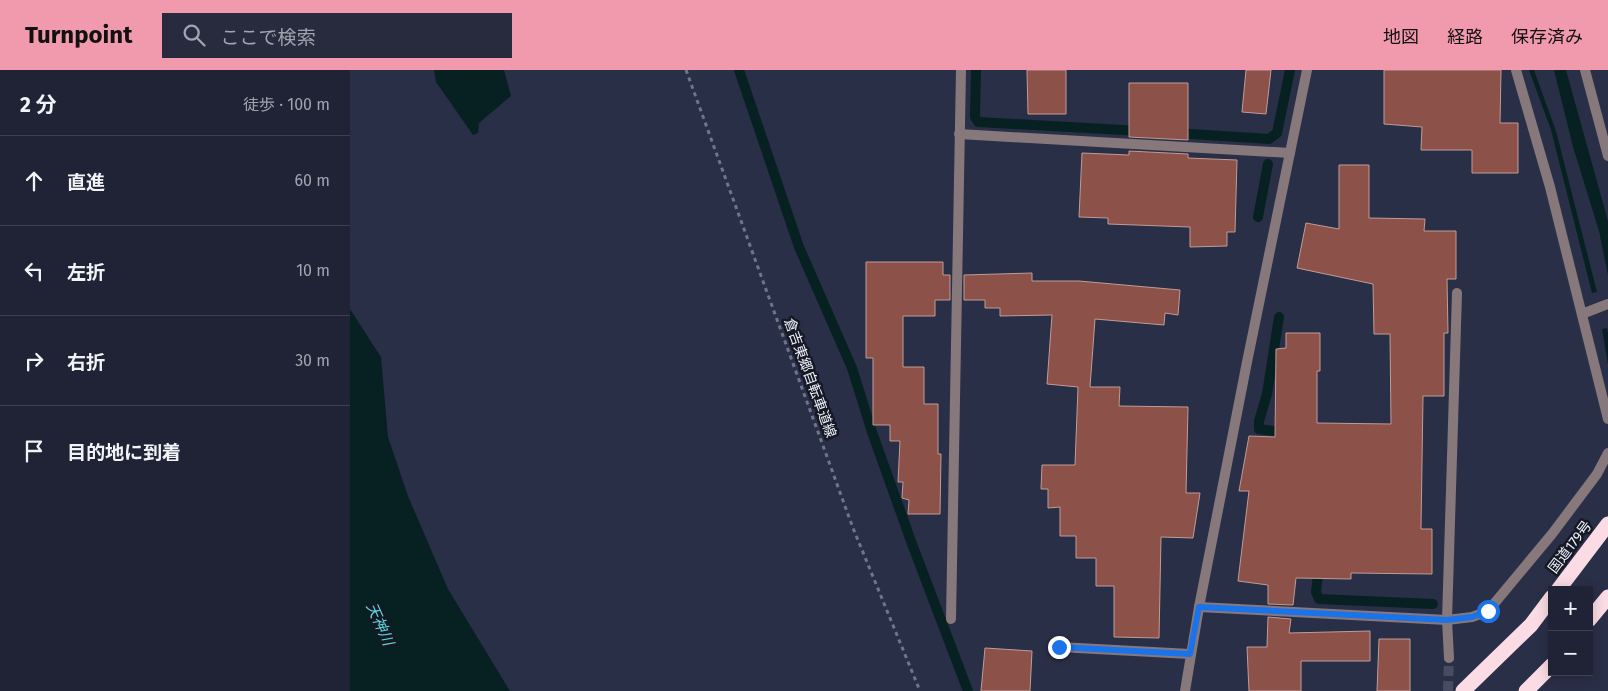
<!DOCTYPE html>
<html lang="ja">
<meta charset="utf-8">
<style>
:root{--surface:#202336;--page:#282b3e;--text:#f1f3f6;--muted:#a2a4ad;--line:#3d4051;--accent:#f29aad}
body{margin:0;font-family:"Fira Sans","Noto Sans JP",sans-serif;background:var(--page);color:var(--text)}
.controls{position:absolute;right:15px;bottom:15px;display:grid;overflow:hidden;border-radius:0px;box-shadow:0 2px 12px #0003}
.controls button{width:45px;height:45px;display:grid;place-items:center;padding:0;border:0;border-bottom:1px solid var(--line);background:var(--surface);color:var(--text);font:25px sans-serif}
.stop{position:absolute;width:15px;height:15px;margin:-11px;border:4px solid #1a73e8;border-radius:50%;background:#fff}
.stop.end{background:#1a73e8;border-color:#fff;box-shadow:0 1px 5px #0008}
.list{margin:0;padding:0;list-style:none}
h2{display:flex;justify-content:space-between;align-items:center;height:65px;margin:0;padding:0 20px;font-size:21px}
h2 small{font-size:16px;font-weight:400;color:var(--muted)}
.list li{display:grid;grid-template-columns:32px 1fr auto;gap:15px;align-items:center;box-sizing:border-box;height:90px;padding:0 20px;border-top:1px solid var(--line)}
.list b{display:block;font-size:19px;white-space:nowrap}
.list em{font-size:16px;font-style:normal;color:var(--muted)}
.icon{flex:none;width:28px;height:28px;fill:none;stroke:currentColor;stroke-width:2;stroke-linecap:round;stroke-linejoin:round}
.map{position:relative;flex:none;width:1258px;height:621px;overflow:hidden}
header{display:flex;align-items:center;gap:30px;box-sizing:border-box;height:70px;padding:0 25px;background:var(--accent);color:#111}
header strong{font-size:24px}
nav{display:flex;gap:28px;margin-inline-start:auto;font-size:18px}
.search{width:350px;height:45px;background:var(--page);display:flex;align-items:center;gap:12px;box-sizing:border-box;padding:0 18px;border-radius:0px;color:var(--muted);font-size:19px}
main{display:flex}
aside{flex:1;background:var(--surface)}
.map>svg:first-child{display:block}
.water{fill:#072122}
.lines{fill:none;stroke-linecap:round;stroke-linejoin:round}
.stream{stroke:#072122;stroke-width:10}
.building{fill:#8c5149;stroke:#c09c96}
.street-tunnel{stroke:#474c63;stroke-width:10;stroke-dasharray:10 5;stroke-linecap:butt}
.path{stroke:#71758a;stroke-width:3;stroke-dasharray:4 4;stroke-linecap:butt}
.lane{stroke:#87787c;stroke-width:10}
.street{stroke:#87787c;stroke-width:10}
.highway{stroke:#fbdce4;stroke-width:15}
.route{stroke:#1a73e8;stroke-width:6}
.labels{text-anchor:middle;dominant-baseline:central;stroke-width:5;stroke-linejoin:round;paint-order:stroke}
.street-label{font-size:14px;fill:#eef1fe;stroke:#161823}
.water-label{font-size:15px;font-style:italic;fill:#5bd8dc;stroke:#161823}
</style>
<header>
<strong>Turnpoint</strong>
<div class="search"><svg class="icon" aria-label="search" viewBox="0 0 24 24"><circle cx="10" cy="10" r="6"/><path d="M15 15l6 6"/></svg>ここで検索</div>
<nav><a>地図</a><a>経路</a><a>保存済み</a></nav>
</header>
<main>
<aside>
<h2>2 分<small>徒歩 · 100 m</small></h2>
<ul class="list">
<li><svg class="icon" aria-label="ahead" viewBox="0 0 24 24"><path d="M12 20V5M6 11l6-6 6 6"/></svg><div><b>直進</b></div><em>60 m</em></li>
<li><svg class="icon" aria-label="left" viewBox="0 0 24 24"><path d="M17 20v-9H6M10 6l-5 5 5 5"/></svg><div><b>左折</b></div><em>10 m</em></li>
<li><svg class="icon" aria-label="right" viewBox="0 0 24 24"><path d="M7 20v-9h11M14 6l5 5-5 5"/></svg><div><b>右折</b></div><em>30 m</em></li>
<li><svg class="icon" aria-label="arrive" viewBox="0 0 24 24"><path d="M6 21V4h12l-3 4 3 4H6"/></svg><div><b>目的地に到着</b></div></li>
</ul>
</aside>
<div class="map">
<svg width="1258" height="621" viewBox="0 0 1258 621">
<rect width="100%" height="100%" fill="#2a2f48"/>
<!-- water -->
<g class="water">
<path d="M 84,0 L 154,0 L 161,26 L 129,53 L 128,63 L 123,65 L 86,12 Z"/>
<path d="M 1179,0 L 1184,0 L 1206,61 L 1247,222 L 1242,223 L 1201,60 Z"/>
<path d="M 1204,0 L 1216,0 L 1258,151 L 1258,205 L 1249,161 L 1223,77 Z"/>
<path d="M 0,239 L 31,287 L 38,367 L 58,426 L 98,519 L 160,621 L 0,621 Z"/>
<path d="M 1257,258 L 1258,262 L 1258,295 L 1252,259 Z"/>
</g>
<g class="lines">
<!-- stream -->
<g class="stream">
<path d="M 389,0 L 449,177 L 502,298 L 522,362 L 562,474 L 618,621"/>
<path d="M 626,0 L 625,47 L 628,52 L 791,61"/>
<path d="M 826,63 L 919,69 L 927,63 L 940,0"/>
<path d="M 908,147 L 918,94"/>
<path d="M 929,247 L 917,324 L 909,351 L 909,359 L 939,363"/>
<path d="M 969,495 L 966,522 L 969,529 L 1083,534"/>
</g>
</g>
<!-- building -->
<g class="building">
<path d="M 677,0 L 716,0 L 716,44 L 678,44 Z"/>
<path d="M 896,0 L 921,0 L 916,44 L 892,42 Z"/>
<path d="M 1034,0 L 1151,0 L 1150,53 L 1168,53 L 1168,103 L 1122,103 L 1122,80 L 1071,80 L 1072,57 L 1034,54 Z"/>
<path d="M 779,13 L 838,13 L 838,70 L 779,67 Z"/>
<path d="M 779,81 L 838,84 L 838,88 L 887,90 L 885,162 L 877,162 L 877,176 L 840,177 L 840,157 L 758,154 L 758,148 L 729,147 L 732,83 L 779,85 Z"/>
<path d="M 989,95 L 1019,95 L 1019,148 L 1075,149 L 1074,161 L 1106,161 L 1106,209 L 1097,209 L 1098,263 L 1094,263 L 1094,326 L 1073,326 L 1071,459 L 1082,459 L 1082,504 L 1001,503 L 1001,509 L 946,508 L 943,535 L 918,534 L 918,515 L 888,511 L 899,421 L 889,421 L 899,366 L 925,367 L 926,279 L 936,278 L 936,263 L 970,263 L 970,301 L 967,301 L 967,353 L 1041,354 L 1040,264 L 1024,264 L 1023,214 L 947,198 L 956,153 L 989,159 Z"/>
<path d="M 516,192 L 593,192 L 593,205 L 600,205 L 600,230 L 585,230 L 585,246 L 553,246 L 553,297 L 574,297 L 574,334 L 588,334 L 588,384 L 591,384 L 590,444 L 558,444 L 559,430 L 552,428 L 553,412 L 548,412 L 550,371 L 540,371 L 540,355 L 523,355 L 523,288 L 516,288 Z"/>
<path d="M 682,203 L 682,211 L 729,211 L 830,220 L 828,245 L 815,243 L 814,255 L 745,249 L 740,317 L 770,317 L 769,336 L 838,337 L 836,423 L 850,423 L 843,468 L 811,467 L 809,568 L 764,567 L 764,516 L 746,516 L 746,488 L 726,488 L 726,466 L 710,466 L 710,437 L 698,438 L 698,419 L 691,419 L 692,395 L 725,395 L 728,317 L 697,314 L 702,245 L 650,246 L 650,238 L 635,238 L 635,230 L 614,230 L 614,205 Z"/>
<path d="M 918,547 L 941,549 L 939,563 L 1020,561 L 1020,591 L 951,591 L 951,621 L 899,621 L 897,577 L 917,577 Z"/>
<path d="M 1029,569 L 1060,569 L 1060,621 L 1027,621 Z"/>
<path d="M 635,578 L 682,581 L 680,621 L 631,621 Z"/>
</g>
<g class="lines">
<!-- street-tunnel -->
<path class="street-tunnel" d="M 1098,621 L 1099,588"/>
<!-- path -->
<path class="path" d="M 336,0 L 503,458 L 570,621"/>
<!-- lane -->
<path class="lane" d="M 709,577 L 840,584"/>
<!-- street -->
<g class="street">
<path d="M 1166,0 L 1200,117 L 1258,349"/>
<path d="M 1235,0 L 1258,86"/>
<path d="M 609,64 L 940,83"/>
<path d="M 1232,244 L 1258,234"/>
<path d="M 849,537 L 1097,550 L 1122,547 L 1138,541 L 1202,464 L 1247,404 L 1258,383"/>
<path d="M 601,549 L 611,0"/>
<path d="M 1099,588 L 1097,550 L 1107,223"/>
<path d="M 835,621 L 849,537 L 897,292 L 957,0"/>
</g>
<!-- highway -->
<g class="highway">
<path d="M 1208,520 L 1258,454"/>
<path d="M 1239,550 L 1258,527"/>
<path d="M 1113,621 L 1181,555 L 1202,527"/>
<path d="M 1176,621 L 1202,595"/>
</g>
</g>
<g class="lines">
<!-- route -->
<path class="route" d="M 709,577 L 840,584 L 849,537 L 1097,550 L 1122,547 L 1138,541"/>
</g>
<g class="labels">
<!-- street labels -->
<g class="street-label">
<text transform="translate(460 308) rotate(70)">倉吉東郷自転車道線</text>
<text transform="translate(1220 477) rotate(-53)">国道179号</text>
</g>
<!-- water labels -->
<g class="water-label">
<text transform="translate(30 554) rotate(66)">天神川</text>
</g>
</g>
</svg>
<div class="controls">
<button>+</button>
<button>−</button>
</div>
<div class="stop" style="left:1138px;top:541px"></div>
<div class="stop end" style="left:709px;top:577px"></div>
</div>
</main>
